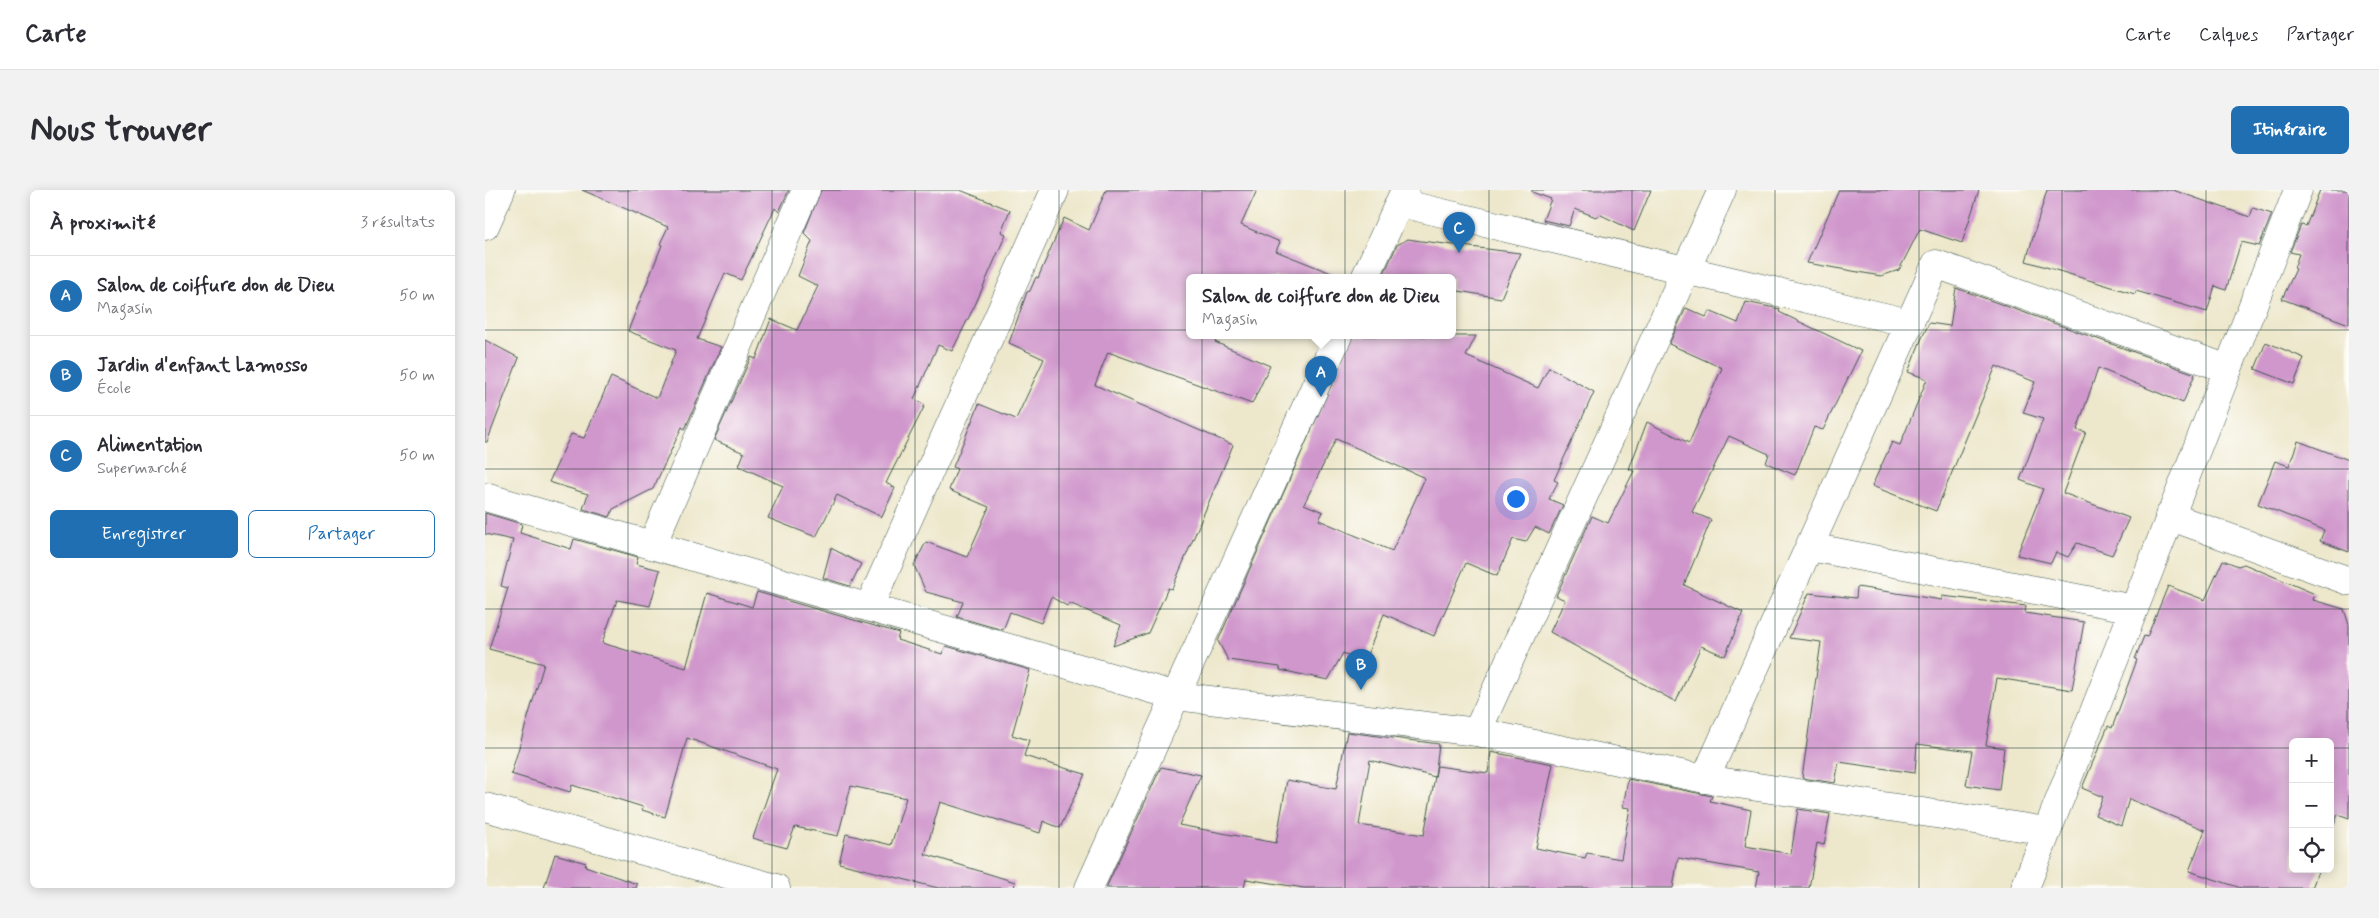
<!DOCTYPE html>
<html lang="fr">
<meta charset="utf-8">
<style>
:root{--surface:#fff;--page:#f2f2f3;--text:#2b2b33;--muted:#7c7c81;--line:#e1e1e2;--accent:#1f6fb2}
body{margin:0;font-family:Mynerve,sans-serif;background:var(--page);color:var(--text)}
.controls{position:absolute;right:15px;bottom:15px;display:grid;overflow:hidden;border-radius:8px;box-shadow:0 2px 12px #0003}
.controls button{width:45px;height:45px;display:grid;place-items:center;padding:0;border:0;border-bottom:1px solid var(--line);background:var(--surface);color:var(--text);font:25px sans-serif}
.you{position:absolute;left:1030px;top:308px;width:18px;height:18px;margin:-12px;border:4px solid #fff;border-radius:50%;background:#1a73e8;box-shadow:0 0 0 8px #1a73e833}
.badge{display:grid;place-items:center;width:32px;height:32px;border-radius:50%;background:var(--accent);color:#fff;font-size:16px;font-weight:700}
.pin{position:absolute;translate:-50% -41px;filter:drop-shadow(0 1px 2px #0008)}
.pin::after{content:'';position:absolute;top:26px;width:18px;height:15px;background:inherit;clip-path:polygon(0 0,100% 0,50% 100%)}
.popup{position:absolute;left:701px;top:84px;width:270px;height:65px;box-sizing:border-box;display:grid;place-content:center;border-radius:8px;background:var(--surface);filter:drop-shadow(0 1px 4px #0005);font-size:16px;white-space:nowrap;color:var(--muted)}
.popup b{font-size:19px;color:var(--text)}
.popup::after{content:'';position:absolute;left:50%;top:100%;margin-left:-10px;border:10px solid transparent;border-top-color:var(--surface)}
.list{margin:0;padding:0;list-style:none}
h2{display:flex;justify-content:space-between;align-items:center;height:65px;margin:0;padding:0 20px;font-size:21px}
h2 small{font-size:16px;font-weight:400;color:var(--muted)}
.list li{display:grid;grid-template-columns:32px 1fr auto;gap:15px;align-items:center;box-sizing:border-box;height:80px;padding:0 20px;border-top:1px solid var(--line)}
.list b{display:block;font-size:19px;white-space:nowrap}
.list p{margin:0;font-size:16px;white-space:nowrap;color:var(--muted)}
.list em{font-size:16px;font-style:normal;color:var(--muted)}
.actions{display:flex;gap:10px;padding:15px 20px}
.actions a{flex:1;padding:11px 0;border:1px solid var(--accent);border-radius:8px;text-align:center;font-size:18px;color:var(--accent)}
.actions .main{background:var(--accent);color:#fff}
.icon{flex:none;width:28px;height:28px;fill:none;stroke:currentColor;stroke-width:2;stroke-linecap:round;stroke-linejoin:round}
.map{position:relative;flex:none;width:1864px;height:698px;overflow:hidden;border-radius:8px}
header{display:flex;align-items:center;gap:30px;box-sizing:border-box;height:70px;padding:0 25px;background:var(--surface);border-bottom:1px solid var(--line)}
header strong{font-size:24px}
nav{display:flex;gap:28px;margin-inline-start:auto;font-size:18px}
.intro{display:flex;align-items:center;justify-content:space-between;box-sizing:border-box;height:120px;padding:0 30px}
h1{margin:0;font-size:35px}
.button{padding:12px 22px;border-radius:8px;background:var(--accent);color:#fff;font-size:18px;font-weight:700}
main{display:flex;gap:30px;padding:0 30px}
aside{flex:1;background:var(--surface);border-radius:8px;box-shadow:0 2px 12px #0003}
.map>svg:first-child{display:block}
.building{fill:#d097cc;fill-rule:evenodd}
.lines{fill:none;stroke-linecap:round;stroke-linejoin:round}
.street-casing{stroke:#3e564b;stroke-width:29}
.secondary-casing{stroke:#3e564b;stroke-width:29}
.street{stroke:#fff;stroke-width:28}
.secondary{stroke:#fff;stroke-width:28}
.grid{fill:none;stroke:#1f3d34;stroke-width:1;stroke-opacity:0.55}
</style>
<header>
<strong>Carte</strong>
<nav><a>Carte</a><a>Calques</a><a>Partager</a></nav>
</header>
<div class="intro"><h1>Nous trouver</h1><a class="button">Itinéraire</a></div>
<main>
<aside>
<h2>À proximité<small>3 résultats</small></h2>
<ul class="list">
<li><span class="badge">A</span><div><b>Salon de coiffure don de Dieu</b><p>Magasin</p></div><em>50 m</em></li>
<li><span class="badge">B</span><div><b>Jardin d'enfant Lamosso</b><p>École</p></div><em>50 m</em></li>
<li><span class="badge">C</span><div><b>Alimentation</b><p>Supermarché</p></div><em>50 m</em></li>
</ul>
<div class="actions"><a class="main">Enregistrer</a><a>Partager</a></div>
</aside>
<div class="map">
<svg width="1864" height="698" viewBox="0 0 1864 698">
<rect width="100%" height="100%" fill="#fdfcf7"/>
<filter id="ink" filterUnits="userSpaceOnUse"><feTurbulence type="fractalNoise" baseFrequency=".02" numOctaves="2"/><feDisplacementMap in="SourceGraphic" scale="10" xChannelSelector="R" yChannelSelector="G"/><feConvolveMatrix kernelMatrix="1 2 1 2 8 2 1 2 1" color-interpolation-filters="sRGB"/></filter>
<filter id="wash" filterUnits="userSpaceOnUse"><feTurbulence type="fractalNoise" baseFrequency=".0096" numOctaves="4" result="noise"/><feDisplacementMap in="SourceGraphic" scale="20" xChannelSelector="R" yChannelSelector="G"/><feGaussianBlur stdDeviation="1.12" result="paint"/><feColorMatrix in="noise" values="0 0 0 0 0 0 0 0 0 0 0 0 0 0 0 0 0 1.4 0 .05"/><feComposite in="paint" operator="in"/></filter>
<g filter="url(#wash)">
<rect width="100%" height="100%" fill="#ede7cb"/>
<g id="blocks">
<!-- building -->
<g class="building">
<path d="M 97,0 L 304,0 L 294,22 L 290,18 L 256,90 L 240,83 L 212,149 L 236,157 L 200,239 L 197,237 L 168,299 L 128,319 L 125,327 L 98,319 L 103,304 L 64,292 L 86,244 L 99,248 L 126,187 L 172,208 L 191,160 L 143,141 L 177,55 L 175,54 L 183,37 Z"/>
<path d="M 336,0 L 475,0 L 525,20 L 516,42 L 521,44 L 491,113 L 467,161 L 453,155 L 429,209 L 440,215 L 401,293 L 410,298 L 397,327 L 352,305 L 331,347 L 283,328 L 298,296 L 254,276 L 259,263 L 229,250 L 266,167 L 271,169 L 286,129 L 312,140 L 333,96 L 313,86 L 327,51 L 319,43 Z"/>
<path d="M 621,0 L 772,0 L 756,35 L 795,52 L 791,61 L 856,87 L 705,88 L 705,146 L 733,146 L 730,152 L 785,176 L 767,214 L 623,162 L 610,195 L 748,255 L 687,399 L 683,398 L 663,443 L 628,456 L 636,435 L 584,413 L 582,416 L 566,407 L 556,433 L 525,422 L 518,440 L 472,427 L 478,412 L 441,402 L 429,375 L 441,352 L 482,367 L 504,317 L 464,300 L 472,279 L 468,277 L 494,214 L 531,229 L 559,169 L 524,153 L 542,102 L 545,101 L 551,87 L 553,88 L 579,28 L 604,40 Z"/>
<path d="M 1047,0 L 1166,0 L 1149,41 L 1114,24 L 1111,27 L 1090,19 L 1084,36 L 1058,30 L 1066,9 L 1047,2 Z"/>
<path d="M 1354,0 L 1494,0 L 1477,53 L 1435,39 L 1414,80 L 1396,86 L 1322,73 Z"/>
<path d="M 1562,0 L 1688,0 L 1765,27 L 1768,18 L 1787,24 L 1774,56 L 1756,52 L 1741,100 L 1730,96 L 1722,122 L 1651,101 L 1650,104 L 1541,71 Z"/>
<path d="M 1835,0 L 1864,0 L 1864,134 L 1797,109 L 1811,79 L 1809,78 L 1814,64 L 1805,62 L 1816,35 L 1821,36 Z"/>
<path d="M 923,49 L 936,51 L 1035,63 L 1016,108 L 967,100 L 967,88 L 897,88 L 912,55 Z"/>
<path d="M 1471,98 L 1710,184 L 1698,213 L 1613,178 L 1592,240 L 1601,242 L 1578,303 L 1644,328 L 1627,365 L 1592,353 L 1583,367 L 1571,362 L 1566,373 L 1532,365 L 1558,299 L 1535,290 L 1558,229 L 1538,223 L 1550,192 L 1511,176 L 1451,321 L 1387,296 L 1407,252 L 1415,255 L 1442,189 L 1423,182 L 1436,150 L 1444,133 L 1465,136 Z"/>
<path d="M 1261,112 L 1295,119 L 1294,122 L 1376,161 L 1338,240 L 1329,237 L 1310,285 L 1281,273 L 1284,264 L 1244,246 L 1207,322 L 1226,330 L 1199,395 L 1258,423 L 1240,466 L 1216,456 L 1191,512 L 1065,442 L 1080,410 L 1071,406 L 1107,326 L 1123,333 L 1149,281 L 1144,279 L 1162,232 L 1204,253 L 1237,178 L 1184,154 L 1201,118 L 1221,127 L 1224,121 L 1253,133 Z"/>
<path d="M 868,146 L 991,146 L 981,166 L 1053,198 L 1064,177 L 1109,202 L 1069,290 L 1073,292 L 1064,309 L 1078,315 L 1064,344 L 1050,337 L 1041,352 L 1028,349 L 1012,386 L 981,373 L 949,446 L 899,424 L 879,472 L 858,463 L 843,490 L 795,480 L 795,477 L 743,470 L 733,451 ZM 851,249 L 940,288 L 907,361 L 834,330 L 838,322 L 819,314 Z"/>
<path d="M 0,150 L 34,168 L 2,252 L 0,252 Z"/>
<path d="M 1781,152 L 1819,168 L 1809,194 L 1770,179 Z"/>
<path d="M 1813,251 L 1864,270 L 1864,362 L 1835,351 L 1839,340 L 1773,314 L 1790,271 L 1804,276 Z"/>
<path d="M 0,323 L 37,334 L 35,343 L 86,359 L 89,349 L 153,367 L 151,374 L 175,380 L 165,416 L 132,410 L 117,453 L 201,478 L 222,403 L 267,417 L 272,402 L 414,443 L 412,450 L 457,464 L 461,456 L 545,480 L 527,545 L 544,550 L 539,566 L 600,584 L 575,638 L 558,631 L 555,643 L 455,612 L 440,664 L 530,692 L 529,698 L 453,698 L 354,673 L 361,644 L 406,655 L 421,608 L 366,596 L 353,646 L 310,637 L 302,658 L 283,653 L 268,648 L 292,579 L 202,548 L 180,627 L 157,620 L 158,617 L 87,595 L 85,602 L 26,584 L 59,474 L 4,459 L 23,398 L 16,396 L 28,350 L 0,344 Z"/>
<path d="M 346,358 L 376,374 L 365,396 L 338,388 Z"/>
<path d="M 1738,370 L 1753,376 L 1759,374 L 1830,404 L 1828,410 L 1859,419 L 1864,435 L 1864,628 L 1853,624 L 1845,646 L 1845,552 L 1808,552 L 1808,679 L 1834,679 L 1827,698 L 1756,698 L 1704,681 L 1720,640 L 1644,609 L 1636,636 L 1610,625 L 1618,607 L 1597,598 L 1623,536 L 1627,538 L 1652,470 L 1650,469 L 1659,446 L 1662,447 L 1683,396 L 1720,410 Z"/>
<path d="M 1372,397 L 1457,410 L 1457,406 L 1541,416 L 1540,423 L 1599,432 L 1587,500 L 1512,488 L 1501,555 L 1519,558 L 1514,600 L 1481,595 L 1487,561 L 1432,554 L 1430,583 L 1354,572 L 1350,593 L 1317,588 L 1336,452 L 1304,448 L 1324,403 L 1371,408 Z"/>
<path d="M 862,542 L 954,554 L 950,587 L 885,570 L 874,635 L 939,645 L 952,576 L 1003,583 L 1006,562 L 1068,574 L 1051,658 L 1100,668 L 1102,663 L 1136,669 L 1145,618 L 1138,617 L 1143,589 L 1227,606 L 1225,611 L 1266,620 L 1260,656 L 1306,664 L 1313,619 L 1345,624 L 1339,655 L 1332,653 L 1324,698 L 1271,698 L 1274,682 L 1193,668 L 1188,698 L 819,698 L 761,689 L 759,698 L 621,698 L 676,577 L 716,585 L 694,635 L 791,653 L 802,590 L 851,599 Z"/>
<path d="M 70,664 L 101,673 L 100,676 L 152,694 L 151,698 L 59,698 Z"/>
</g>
</g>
</g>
<g filter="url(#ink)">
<use href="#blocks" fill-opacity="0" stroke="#3e564b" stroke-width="1"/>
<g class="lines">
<!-- street casing -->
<g class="street-casing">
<g id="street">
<path d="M 915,13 L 1425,133"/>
<path d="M 0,36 L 16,0"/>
<path d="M 0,307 L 691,506 L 992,542 L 1220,589 L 1562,641"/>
<path d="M 1684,326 L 1864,391"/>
<path d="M 167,355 L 321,0"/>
<path d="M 1325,357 L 1649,419"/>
<path d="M 384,417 L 570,0"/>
<path d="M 992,542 L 1237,0"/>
<path d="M 1220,589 L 1451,74 L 1743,179"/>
<path d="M 0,617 L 291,698"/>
<path d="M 1540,698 L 1813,0"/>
</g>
</g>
<!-- secondary casing -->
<g class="secondary-casing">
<g id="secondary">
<path d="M 880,88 L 920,0"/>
<path d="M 604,698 L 853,146"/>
</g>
</g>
<!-- street -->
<use href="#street" class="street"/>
<!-- secondary -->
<use href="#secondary" class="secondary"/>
</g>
</g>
<!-- grid -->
<path class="grid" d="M 143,0 L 143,698M 287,0 L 287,698M 430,0 L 430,698M 574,0 L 574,698M 717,0 L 717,698M 860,0 L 860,698M 1004,0 L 1004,698M 1147,0 L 1147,698M 1290,0 L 1290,698M 1434,0 L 1434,698M 1577,0 L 1577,698M 1721,0 L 1721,698M 0,140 L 1864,140M 0,279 L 1864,279M 0,419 L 1864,419M 0,558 L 1808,558M 1845,558 L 1864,558"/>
</svg>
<div class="controls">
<button>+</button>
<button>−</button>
<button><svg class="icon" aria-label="locate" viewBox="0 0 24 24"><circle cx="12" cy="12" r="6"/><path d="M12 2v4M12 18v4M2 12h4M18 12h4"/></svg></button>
</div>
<div class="you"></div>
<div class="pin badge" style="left:836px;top:207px">A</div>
<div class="popup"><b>Salon de coiffure don de Dieu</b>Magasin</div>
<div class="pin badge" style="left:876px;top:500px">B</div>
<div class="pin badge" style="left:974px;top:63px">C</div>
</div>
</main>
